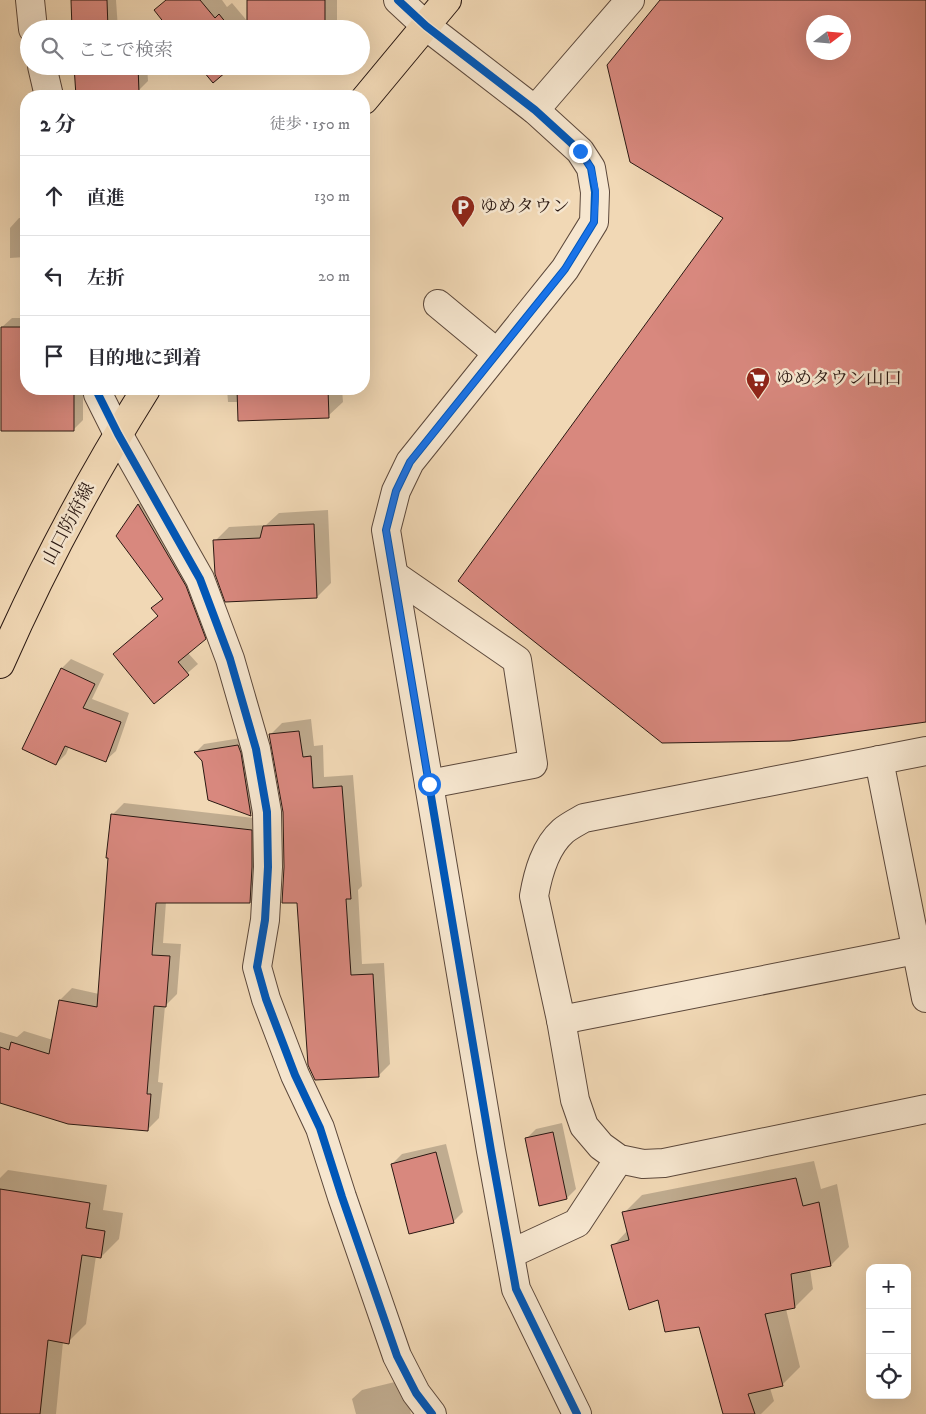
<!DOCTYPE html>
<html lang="ja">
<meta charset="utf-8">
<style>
:root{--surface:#fff;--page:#f7f7f7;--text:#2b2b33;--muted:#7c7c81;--line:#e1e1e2}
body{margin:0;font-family:"IM FELL DW Pica","Noto Serif JP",serif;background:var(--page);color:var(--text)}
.controls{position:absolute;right:15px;bottom:15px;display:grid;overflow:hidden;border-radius:10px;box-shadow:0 5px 20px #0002}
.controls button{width:45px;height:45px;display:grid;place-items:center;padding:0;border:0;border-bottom:1px solid var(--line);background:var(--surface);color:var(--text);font:25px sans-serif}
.compass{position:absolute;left:806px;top:15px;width:45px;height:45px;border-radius:50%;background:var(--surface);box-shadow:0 5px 20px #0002;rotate:74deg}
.stop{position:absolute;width:15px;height:15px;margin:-11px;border:4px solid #1a73e8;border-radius:50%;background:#fff}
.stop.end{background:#1a73e8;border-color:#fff;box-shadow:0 1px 5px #0008}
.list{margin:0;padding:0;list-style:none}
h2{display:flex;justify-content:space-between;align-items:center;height:65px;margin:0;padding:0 20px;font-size:21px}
h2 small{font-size:16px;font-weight:400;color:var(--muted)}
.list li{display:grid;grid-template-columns:32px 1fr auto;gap:15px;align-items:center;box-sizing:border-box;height:80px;padding:0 20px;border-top:1px solid var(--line)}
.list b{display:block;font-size:19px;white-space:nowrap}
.list em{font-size:16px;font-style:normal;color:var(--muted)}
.icon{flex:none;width:28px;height:28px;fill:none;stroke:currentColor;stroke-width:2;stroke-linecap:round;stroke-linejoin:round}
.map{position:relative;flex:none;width:926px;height:1414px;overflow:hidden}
.search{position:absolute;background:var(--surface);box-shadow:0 5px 20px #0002;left:20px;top:20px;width:350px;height:55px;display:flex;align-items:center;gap:12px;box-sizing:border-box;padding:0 18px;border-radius:28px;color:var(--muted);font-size:19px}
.panel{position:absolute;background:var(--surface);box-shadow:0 5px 20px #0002;left:20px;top:90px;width:350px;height:305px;border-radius:20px}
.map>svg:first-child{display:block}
.shadow{fill:#0003;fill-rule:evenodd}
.building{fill:#d8887e;stroke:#2a1812;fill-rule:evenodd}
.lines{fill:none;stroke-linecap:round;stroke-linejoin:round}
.minor-casing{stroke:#5c483b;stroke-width:30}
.major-casing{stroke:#2a1812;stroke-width:30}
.minor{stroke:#f6e6cf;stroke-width:28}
.major{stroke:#f1d8b5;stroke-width:28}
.cycleway-casing{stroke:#f6e6cf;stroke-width:11}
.cycleway{stroke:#0057b8;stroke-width:8}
.route{stroke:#1a73e8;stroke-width:6}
.labels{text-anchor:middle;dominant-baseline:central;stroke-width:5;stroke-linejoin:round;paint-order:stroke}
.poi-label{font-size:18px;fill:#2a1812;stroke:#f6e6cf;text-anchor:start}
.street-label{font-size:18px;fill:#2a1812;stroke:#f6e6cf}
</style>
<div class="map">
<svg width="926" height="1414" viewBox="0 0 926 1414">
<rect width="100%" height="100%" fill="#f1d8b5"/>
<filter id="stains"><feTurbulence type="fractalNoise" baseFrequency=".004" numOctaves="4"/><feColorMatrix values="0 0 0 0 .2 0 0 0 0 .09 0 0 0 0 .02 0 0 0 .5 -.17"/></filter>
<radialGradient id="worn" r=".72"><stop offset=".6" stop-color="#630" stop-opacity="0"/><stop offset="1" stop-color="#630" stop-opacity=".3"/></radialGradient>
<!-- shadow -->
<g class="shadow">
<path d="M 72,0 L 116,0 L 118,29 L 74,29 Z"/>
<path d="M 166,0 L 222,0 L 227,7 L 232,3 L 248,22 L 249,0 L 337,0 L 337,29 L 170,29 L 155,10 Z"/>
<path d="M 661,0 L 926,0 L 926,721 L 725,217 ZM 814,22 L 844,22 L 844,52 L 814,52 Z"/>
<path d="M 76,66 L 147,66 L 148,81 L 139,90 Z"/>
<path d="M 19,218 L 26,218 L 26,389 L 83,389 L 83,420 L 73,430 L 2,430 L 2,327 L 12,318 L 22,318 L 26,257 L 10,258 L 10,228 Z"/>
<path d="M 227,389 L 342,389 L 343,402 L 328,416 L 239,402 L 228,402 Z"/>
<path d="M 148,495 L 215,629 L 188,653 L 198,664 L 154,702 L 159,615 L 153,608 L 163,598 L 118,536 L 139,504 Z"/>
<path d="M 328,510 L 331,583 L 317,597 L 215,541 L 229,527 L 266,525 L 279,513 Z"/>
<path d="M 71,659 L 104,674 L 92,699 L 129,713 L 116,751 L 106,760 L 69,747 L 66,754 L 56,764 L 24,748 L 62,668 Z"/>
<path d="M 311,719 L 314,746 L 323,745 L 324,777 L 353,775 L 362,886 L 358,890 L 362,964 L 384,963 L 390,1064 L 379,1075 L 298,901 L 285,867 L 284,812 L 270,735 L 282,723 Z"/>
<path d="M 247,737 L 259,806 L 251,814 L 209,799 L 203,760 L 196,752 L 204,744 Z"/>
<path d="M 124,803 L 263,819 L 262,890 L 250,902 L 166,902 L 163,943 L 181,944 L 177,994 L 165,1006 L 158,1082 L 163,1083 L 159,1118 L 147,1130 L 0,1101 L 0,1032 L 17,1037 L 24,1031 L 53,1040 L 60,1000 L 72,988 L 99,994 L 112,815 Z"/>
<path d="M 562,1123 L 576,1189 L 567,1198 L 526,1139 L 536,1129 Z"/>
<path d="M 446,1144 L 463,1212 L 454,1221 L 410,1232 L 392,1164 L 402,1154 Z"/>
<path d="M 814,1161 L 821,1189 L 837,1184 L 849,1247 L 831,1265 L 810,1269 L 813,1289 L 795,1307 L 786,1309 L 800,1367 L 782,1385 L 770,1388 L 774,1401 L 761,1414 L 724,1414 L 700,1326 L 659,1298 L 613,1246 L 628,1230 L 624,1213 L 642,1195 Z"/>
<path d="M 8,1170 L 107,1185 L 103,1210 L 123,1213 L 119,1239 L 101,1257 L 96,1256 L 86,1324 L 68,1342 L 63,1342 L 56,1414 L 0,1414 L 0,1178 Z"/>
<path d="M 403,1380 L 411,1414 L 356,1414 L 352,1399 L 362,1390 Z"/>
</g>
<!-- building -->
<g class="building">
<path d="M 71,0 L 107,0 L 108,29 L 72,29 Z"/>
<path d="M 166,0 L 200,0 L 215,18 L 219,14 L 231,29 L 169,29 L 154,10 Z"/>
<rect x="247" y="0" width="78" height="29"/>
<path d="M 660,0 L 926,0 L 926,722 L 790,741 L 662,743 L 458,581 L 723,218 L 630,162 L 607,65 ZM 814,22 L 844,22 L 844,52 L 814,52 Z"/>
<path d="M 74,66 L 138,66 L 139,92 L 76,96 Z"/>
<path d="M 199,66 L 233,66 L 213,83 Z"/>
<path d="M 1,327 L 26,327 L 26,389 L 74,389 L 74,431 L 1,431 Z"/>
<path d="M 237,389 L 328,389 L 329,418 L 238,421 Z"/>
<path d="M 138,504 L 186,586 L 206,639 L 178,662 L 189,675 L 154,704 L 113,654 L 158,616 L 151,608 L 163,599 L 116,536 Z"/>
<path d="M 314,524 L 317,598 L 225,602 L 215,574 L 213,540 L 260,538 L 263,526 Z"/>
<path d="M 61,668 L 95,684 L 83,708 L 121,722 L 106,762 L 65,746 L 56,765 L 22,749 Z"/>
<path d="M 299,731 L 303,757 L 311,756 L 313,788 L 342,786 L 351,899 L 346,899 L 351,975 L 373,974 L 379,1077 L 315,1080 L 308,1065 L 297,903 L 282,903 L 284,867 L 283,812 L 269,734 Z"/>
<path d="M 238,745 L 241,753 L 251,816 L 208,800 L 202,761 L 194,752 Z"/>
<path d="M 111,814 L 252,830 L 252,867 L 250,903 L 156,903 L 152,955 L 170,956 L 166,1007 L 154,1006 L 147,1094 L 151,1094 L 148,1131 L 68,1124 L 0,1103 L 0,1047 L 9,1050 L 11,1042 L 49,1054 L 59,1000 L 97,1007 L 108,858 L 106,858 Z"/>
<path d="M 553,1132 L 567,1199 L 539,1206 L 525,1138 Z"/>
<path d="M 436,1152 L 454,1223 L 409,1234 L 391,1164 Z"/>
<path d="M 796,1178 L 803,1206 L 819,1202 L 831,1266 L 791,1274 L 795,1308 L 765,1314 L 783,1386 L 748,1394 L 755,1414 L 723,1414 L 699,1327 L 665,1332 L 658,1300 L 629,1310 L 611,1245 L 629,1240 L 622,1212 Z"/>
<path d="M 0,1189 L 90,1203 L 86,1228 L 105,1231 L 101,1258 L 82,1255 L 69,1344 L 48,1340 L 40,1414 L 0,1414 Z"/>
</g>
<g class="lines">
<!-- minor casing -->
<g class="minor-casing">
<g id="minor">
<path d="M 30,0 L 33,29"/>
<path d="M 398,0 L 426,26 L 535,110 L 580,151 L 591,168 L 595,192 L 594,222 L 565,269 L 410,462 L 396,491 L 386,530 L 491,1151 L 516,1289 L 577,1414"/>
<path d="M 42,66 L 49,96"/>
<path d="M 535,110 L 630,0"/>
<path d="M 438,304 L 497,353"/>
<path d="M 97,389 L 98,394 L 118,434 L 200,579 L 230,659 L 256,749 L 267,812 L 268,867 L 265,920 L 257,967 L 266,999 L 295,1075 L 320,1128 L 342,1197 L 397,1356 L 416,1393 L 432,1414"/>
<path d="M 394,575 L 517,660 L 533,764 L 429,784"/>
<path d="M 926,751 L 584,818 C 577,822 569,826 563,831 C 545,847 538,873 534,896 L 561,1020 L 575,1100 L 584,1126 L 601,1146 L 619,1159 L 643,1164 L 664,1163 L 926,1109"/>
<path d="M 879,760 L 926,998"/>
<path d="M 561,1020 L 926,948"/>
<path d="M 510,1254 L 577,1223 L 619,1159"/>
</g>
</g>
<!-- major casing -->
<g class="major-casing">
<g id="major">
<path d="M 364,100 L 447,0"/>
<path d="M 0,664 C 42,568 91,477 146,389"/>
</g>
</g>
<!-- minor -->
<use href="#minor" class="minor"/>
<!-- major -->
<use href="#major" class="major"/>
<!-- cycleway casing -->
<g class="cycleway-casing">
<g id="cycleway">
<path d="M 398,0 L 426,26 L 535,110 L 580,151 L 591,168 L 595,192 L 594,222 L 565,269 L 410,462 L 396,491 L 386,530 L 491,1151 L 516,1289 L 577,1414"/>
<path d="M 97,389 L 98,394 L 118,434 L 200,579 L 230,659 L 256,749 L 267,812 L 268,867 L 265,920 L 257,967 L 266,999 L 295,1075 L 320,1128 L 342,1197 L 397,1356 L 416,1393 L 432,1414"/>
</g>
</g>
<!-- cycleway -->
<use href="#cycleway" class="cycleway"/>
</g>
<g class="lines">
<!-- route -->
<path class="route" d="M 429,784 L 386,530 L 396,491 L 410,462 L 565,269 L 594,222 L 596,192 L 591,168 L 580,151"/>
</g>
<!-- icons -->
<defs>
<g id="parking-pin" transform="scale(1.25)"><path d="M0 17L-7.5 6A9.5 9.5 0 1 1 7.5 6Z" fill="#8f2418" stroke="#f6e6cf"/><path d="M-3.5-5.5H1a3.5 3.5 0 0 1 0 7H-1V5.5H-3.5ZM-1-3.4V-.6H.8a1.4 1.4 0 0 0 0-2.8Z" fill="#fff"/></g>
<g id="supermarket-pin" transform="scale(1.25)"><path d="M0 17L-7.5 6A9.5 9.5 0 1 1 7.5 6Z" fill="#8f2418" stroke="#f6e6cf"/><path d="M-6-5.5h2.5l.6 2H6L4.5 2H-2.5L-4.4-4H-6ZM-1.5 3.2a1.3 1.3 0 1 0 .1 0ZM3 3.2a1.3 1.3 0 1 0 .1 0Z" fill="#fff"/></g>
</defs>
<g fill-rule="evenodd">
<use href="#parking-pin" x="463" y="207"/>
<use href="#supermarket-pin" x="758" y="379"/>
</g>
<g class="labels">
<!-- poi labels -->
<g class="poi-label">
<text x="480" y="207">ゆめタウン</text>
<text x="776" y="379">ゆめタウン山口</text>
</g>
<!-- street labels -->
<g class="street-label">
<text transform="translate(69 524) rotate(-62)">山口防府線</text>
</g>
</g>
<rect width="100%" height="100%" filter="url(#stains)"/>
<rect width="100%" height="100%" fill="url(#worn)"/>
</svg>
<div class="controls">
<button>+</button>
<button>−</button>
<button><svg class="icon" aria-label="locate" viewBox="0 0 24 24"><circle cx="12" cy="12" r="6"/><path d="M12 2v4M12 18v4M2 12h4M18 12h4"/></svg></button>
</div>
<svg class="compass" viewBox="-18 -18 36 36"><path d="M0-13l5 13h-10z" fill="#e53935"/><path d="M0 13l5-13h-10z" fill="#7c7c81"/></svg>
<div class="stop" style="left:429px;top:784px"></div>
<div class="stop end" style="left:580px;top:151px"></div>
<div class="search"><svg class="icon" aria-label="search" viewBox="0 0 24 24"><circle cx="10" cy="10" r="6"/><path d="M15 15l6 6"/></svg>ここで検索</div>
<section class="panel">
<h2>2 分<small>徒歩 · 150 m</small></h2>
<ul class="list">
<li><svg class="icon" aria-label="ahead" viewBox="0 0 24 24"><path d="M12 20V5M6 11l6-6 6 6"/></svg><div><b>直進</b></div><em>130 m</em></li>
<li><svg class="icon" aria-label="left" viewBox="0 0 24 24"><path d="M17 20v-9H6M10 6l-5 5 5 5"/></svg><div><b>左折</b></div><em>20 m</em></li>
<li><svg class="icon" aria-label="arrive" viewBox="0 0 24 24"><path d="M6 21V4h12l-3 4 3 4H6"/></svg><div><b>目的地に到着</b></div></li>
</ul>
</section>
</div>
